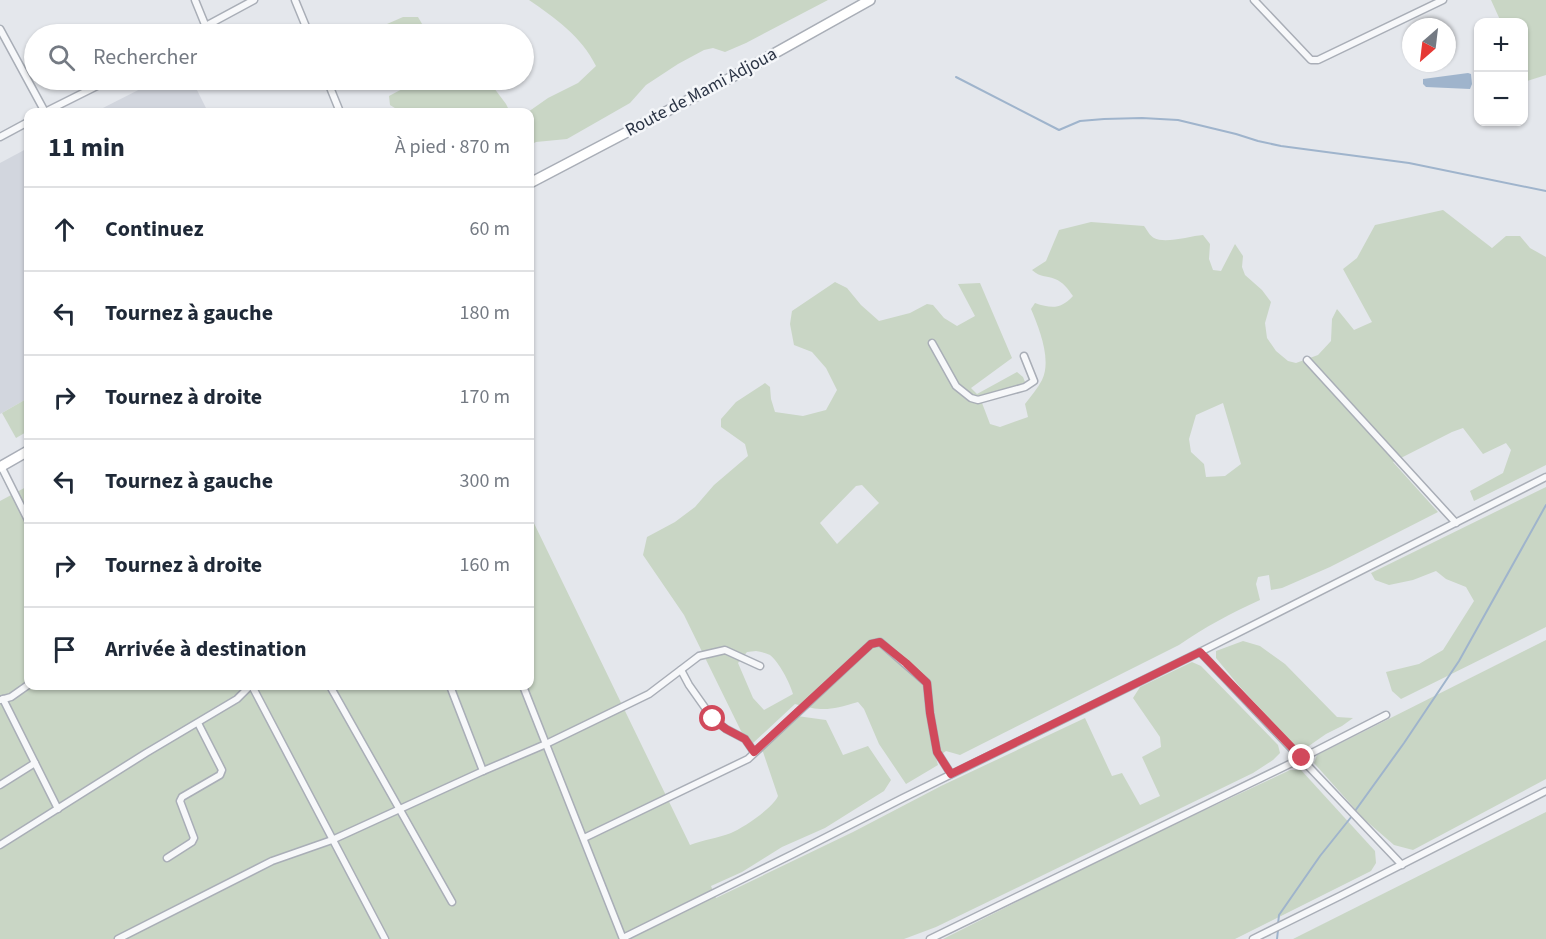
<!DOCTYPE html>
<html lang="fr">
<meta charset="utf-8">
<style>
:root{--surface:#fff;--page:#f6f6f7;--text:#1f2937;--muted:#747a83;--line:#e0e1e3}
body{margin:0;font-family:"Source Sans 3",sans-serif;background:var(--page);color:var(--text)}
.controls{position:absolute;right:18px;top:18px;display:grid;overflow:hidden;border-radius:12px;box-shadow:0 2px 4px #0004}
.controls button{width:54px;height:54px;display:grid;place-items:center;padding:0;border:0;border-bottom:2px solid var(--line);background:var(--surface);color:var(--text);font:30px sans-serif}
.compass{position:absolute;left:1402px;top:18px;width:54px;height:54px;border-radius:50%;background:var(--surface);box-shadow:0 2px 4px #0004;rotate:208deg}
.stop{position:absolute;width:18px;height:18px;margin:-14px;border:4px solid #d1495b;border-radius:50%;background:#fff}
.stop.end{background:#d1495b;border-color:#fff;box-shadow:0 2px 6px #0008}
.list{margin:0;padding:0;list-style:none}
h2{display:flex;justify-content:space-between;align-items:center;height:78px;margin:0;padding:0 24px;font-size:26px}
h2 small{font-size:20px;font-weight:400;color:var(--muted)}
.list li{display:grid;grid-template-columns:39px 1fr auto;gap:18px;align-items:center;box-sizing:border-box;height:84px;padding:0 24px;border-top:2px solid var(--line)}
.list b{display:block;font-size:22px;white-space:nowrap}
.list em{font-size:20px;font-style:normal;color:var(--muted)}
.icon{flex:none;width:33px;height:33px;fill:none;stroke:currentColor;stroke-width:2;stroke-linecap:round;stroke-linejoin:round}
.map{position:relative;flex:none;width:1546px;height:939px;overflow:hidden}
.search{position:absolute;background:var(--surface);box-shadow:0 2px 4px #0004;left:24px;top:24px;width:510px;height:66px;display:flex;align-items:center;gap:15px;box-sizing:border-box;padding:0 21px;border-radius:33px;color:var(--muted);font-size:22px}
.panel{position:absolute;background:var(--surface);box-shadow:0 2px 4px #0004;left:24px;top:108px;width:510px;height:582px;border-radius:12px}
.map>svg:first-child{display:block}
.built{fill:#d2d6de}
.green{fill:#c9d6c5;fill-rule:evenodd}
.water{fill:#9fb4cc}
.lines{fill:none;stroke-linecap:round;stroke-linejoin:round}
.stream{stroke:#9fb4cc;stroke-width:2}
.street-casing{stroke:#a9aeb7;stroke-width:9}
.secondary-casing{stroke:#a9aeb7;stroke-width:12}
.street{stroke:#f7f8fa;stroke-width:6}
.secondary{stroke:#fff;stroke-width:9}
.route{stroke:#d1495b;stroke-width:8}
.labels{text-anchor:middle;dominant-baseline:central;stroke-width:5;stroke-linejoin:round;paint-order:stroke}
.street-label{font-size:18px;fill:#2b3445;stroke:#f4f6f9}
</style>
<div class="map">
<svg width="1546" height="939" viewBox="0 0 1546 939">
<rect width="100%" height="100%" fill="#e4e7ec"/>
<!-- built -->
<g class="built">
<path d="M 158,80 L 192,80 L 208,112 L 95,112 Z"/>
<path d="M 28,148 L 28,398 L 0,414 L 0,163 Z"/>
</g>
<!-- green -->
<g class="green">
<path d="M 529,0 L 828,0 L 746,43 L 725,52 L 713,48 L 704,50 L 678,64 L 646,85 L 630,103 L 567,139 L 536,142 L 530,145 L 530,112 L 528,112 L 548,98 L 578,83 L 596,66 C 582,37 554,17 529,0 Z"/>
<path d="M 1491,0 L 1546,0 L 1546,75 L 1524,82 L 1524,22 L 1501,22 Z"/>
<path d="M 403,17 L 418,17 L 428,34 L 381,34 L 387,24 Z"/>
<path d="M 409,80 L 488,80 L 506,104 L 510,112 L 413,112 L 398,110 L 390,105 L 389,96 L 406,87 Z"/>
<path d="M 1443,210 L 1492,248 L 1506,236 L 1520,236 L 1530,248 L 1546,257 L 1546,465 L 1474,501 L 1470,491 L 1503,473 L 1511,450 L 1506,443 L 1483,454 L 1463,428 L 1452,432 L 1393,462 L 1438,512 L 1330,567 L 1282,588 L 1271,590 L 1269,575 L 1258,577 L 1256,584 L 1260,600 C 1231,613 1205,627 1179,645 L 960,755 L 946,751 L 936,758 L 938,765 L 906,784 L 879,744 L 864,709 L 858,702 C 831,710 823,712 795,704 L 752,744 L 741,731 L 684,615 L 643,555 L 647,537 L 675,522 L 695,507 L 714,485 L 748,456 L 745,444 L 721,427 L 721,419 L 736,402 L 765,383 L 770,387 L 771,399 L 775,412 L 803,416 L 826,410 L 837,390 L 826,368 L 812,352 L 794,345 L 790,324 L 792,311 L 835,282 L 847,288 L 861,305 L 879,321 L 910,313 L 927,304 L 933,305 L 944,318 L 957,326 L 975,316 L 958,284 L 980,283 L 1012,358 L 971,388 L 977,394 L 1017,372 L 1023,377 L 1025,382 L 1022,386 L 982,403 L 990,424 L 1000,427 L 1028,417 L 1025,404 C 1031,396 1038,388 1042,380 C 1052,360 1039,328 1031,309 L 1035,303 C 1052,309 1061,309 1073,296 C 1068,289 1063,282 1055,279 C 1045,275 1041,278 1032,270 L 1046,261 L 1059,230 L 1091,222 L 1144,226 C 1147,230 1150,236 1154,238 C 1165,244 1190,236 1203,235 L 1210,244 L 1209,259 L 1213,270 L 1221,271 L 1235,244 L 1243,256 L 1242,267 L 1245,275 L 1262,290 L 1271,302 L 1265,323 L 1267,338 L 1276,351 L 1288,361 L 1296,363 L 1318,355 L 1331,341 L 1332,319 L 1337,309 L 1354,330 L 1372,322 L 1343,269 L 1357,258 L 1375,225 ZM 1223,403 L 1241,464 L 1225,476 L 1206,477 L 1204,464 L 1191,452 L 1189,439 L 1196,415 ZM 862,485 L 879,503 L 837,544 L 820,523 L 856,486 ZM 756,651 C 761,652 766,653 770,655 C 779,662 790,683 793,694 L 764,710 L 753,698 L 738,663 L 747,652 Z"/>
<path d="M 28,398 L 28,431 L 16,438 L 2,413 Z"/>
<path d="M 28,486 L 28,686 L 530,686 L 530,515 L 690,845 C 703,840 718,838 731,833 C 743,828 773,808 778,796 L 762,749 L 797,716 L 826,720 L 843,755 L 868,746 L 891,780 L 884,791 L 825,828 L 782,847 L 742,872 L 711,886 L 716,898 L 853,832 L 941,786 L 1085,718 L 1112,776 L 1122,773 L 1140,805 L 1160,796 L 1142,757 L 1161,747 L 1160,737 L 1133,698 L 1140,687 L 1192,662 L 1201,666 L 1278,745 L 1280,753 L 1273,760 L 1253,773 L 936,927 L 904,939 L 0,939 L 0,501 Z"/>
<path d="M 1546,487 L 1546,627 L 1401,699 L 1392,691 L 1386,672 L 1419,664 L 1443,650 L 1474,601 L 1466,587 L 1446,579 L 1436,571 L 1413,580 L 1389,585 L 1375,580 L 1371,573 Z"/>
<path d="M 1546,640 L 1546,779 L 1413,850 L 1394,845 L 1364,819 L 1314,763 L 1317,755 Z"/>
<path d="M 1243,641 L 1260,646 L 1285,664 L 1337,717 L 1353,718 L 1342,726 L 1326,734 L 1303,750 L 1295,746 L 1240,687 L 1216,658 L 1216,651 Z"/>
<path d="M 1290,770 L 1301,770 L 1375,851 L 1376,863 L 1371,871 L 1235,939 L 943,939 L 1126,847 Z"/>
<path d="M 1546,812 L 1546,939 L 1293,939 Z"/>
</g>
<!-- water -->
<path class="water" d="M 1468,73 L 1471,74 L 1472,84 L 1470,89 L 1426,87 L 1423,84 L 1423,79 Z"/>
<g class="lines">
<!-- stream -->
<g class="stream">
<path d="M 956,77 L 1059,130 L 1080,121 L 1104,119 L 1142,118 L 1178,120 L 1236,134 L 1258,141 L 1281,146 L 1409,163 L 1546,191"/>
<path d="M 1355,811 L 1404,743 L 1459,661 L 1546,505"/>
<path d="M 1278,924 L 1279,915 L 1320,856 L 1352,816"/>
<path d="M 1277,939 L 1278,930"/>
</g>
<!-- street casing -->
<g class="street-casing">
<g id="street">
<path d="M 195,0 L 206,27"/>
<path d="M 295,0 L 309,34"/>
<path d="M 1254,0 L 1311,60 L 1318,60 L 1443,0"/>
<path d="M 0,29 L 45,112"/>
<path d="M 191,34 L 254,0"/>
<path d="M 327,80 L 340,112"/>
<path d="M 45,112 L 109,80"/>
<path d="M 0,137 L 28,122"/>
<path d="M 932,343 L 956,386 L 971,398 L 978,400 L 1025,387 L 1034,381 L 1024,356"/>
<path d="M 1307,360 L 1456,523"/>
<path d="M 1,466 L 28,520"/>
<path d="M 1200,652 L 1402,865"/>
<path d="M 681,670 L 689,685 L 713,719 L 726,729 L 745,739 L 754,752"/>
<path d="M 252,686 L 385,939"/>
<path d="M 330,686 L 452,902"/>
<path d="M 450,686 L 483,771"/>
<path d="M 523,686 L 623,939"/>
<path d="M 3,699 L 58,809"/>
<path d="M 0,700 L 11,697 L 28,685"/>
<path d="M 0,785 L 35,763"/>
<path d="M 584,838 L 748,759 L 871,644 L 880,642 L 927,683 L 930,713 L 937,752 L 951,774"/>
<path d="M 0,845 L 146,753 L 237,699 L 250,686"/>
<path d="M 167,858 L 192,842 L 194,838 L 180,801 L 182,797 L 220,775 L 222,770 L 198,723"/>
<path d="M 623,938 L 793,854 L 903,798 L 1200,652 L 1546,477"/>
<path d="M 118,939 L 272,861 L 332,840 L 483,771 L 546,744 L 649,694 L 699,656 L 725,650 L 760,666"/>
<path d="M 930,939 L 1302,758 L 1386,715"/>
<path d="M 1253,939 L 1340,896 L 1546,791"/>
</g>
</g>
<!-- secondary casing -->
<g class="secondary-casing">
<g id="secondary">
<path d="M 530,183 L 734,76 L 870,0"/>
<path d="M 0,467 L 28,451"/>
</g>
</g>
<!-- street -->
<use href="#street" class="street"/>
<!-- secondary -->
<use href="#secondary" class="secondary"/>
</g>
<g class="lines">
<!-- route -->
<path class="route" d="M 713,719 L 726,729 L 745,739 L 754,752 L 871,644 L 880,642 L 906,663 L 927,683 L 930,713 L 937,752 L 951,774 L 1200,652 L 1302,758"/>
</g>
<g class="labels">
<!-- street labels -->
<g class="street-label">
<text transform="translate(701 92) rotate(-28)">Route de Mami Adjoua</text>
</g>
</g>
</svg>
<div class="controls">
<button>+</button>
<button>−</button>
</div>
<svg class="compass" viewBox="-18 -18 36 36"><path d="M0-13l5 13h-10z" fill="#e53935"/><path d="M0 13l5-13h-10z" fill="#747a83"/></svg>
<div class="stop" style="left:713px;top:719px"></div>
<div class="stop end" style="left:1302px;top:758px"></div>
<div class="search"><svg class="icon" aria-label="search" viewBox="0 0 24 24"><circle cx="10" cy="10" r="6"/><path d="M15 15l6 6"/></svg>Rechercher</div>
<section class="panel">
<h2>11 min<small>À pied · 870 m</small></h2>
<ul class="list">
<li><svg class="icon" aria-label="ahead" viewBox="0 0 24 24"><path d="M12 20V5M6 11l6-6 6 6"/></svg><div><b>Continuez</b></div><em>60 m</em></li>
<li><svg class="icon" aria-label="left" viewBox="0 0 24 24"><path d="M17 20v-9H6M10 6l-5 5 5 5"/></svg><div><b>Tournez à gauche</b></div><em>180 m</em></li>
<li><svg class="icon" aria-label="right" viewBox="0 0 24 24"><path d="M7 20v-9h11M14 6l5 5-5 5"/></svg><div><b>Tournez à droite</b></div><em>170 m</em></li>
<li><svg class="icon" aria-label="left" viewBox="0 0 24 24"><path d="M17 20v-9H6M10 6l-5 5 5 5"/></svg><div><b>Tournez à gauche</b></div><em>300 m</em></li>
<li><svg class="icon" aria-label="right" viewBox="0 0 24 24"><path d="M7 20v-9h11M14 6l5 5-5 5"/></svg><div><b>Tournez à droite</b></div><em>160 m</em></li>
<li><svg class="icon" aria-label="arrive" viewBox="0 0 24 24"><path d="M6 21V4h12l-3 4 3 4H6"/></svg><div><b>Arrivée à destination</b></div></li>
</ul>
</section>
</div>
